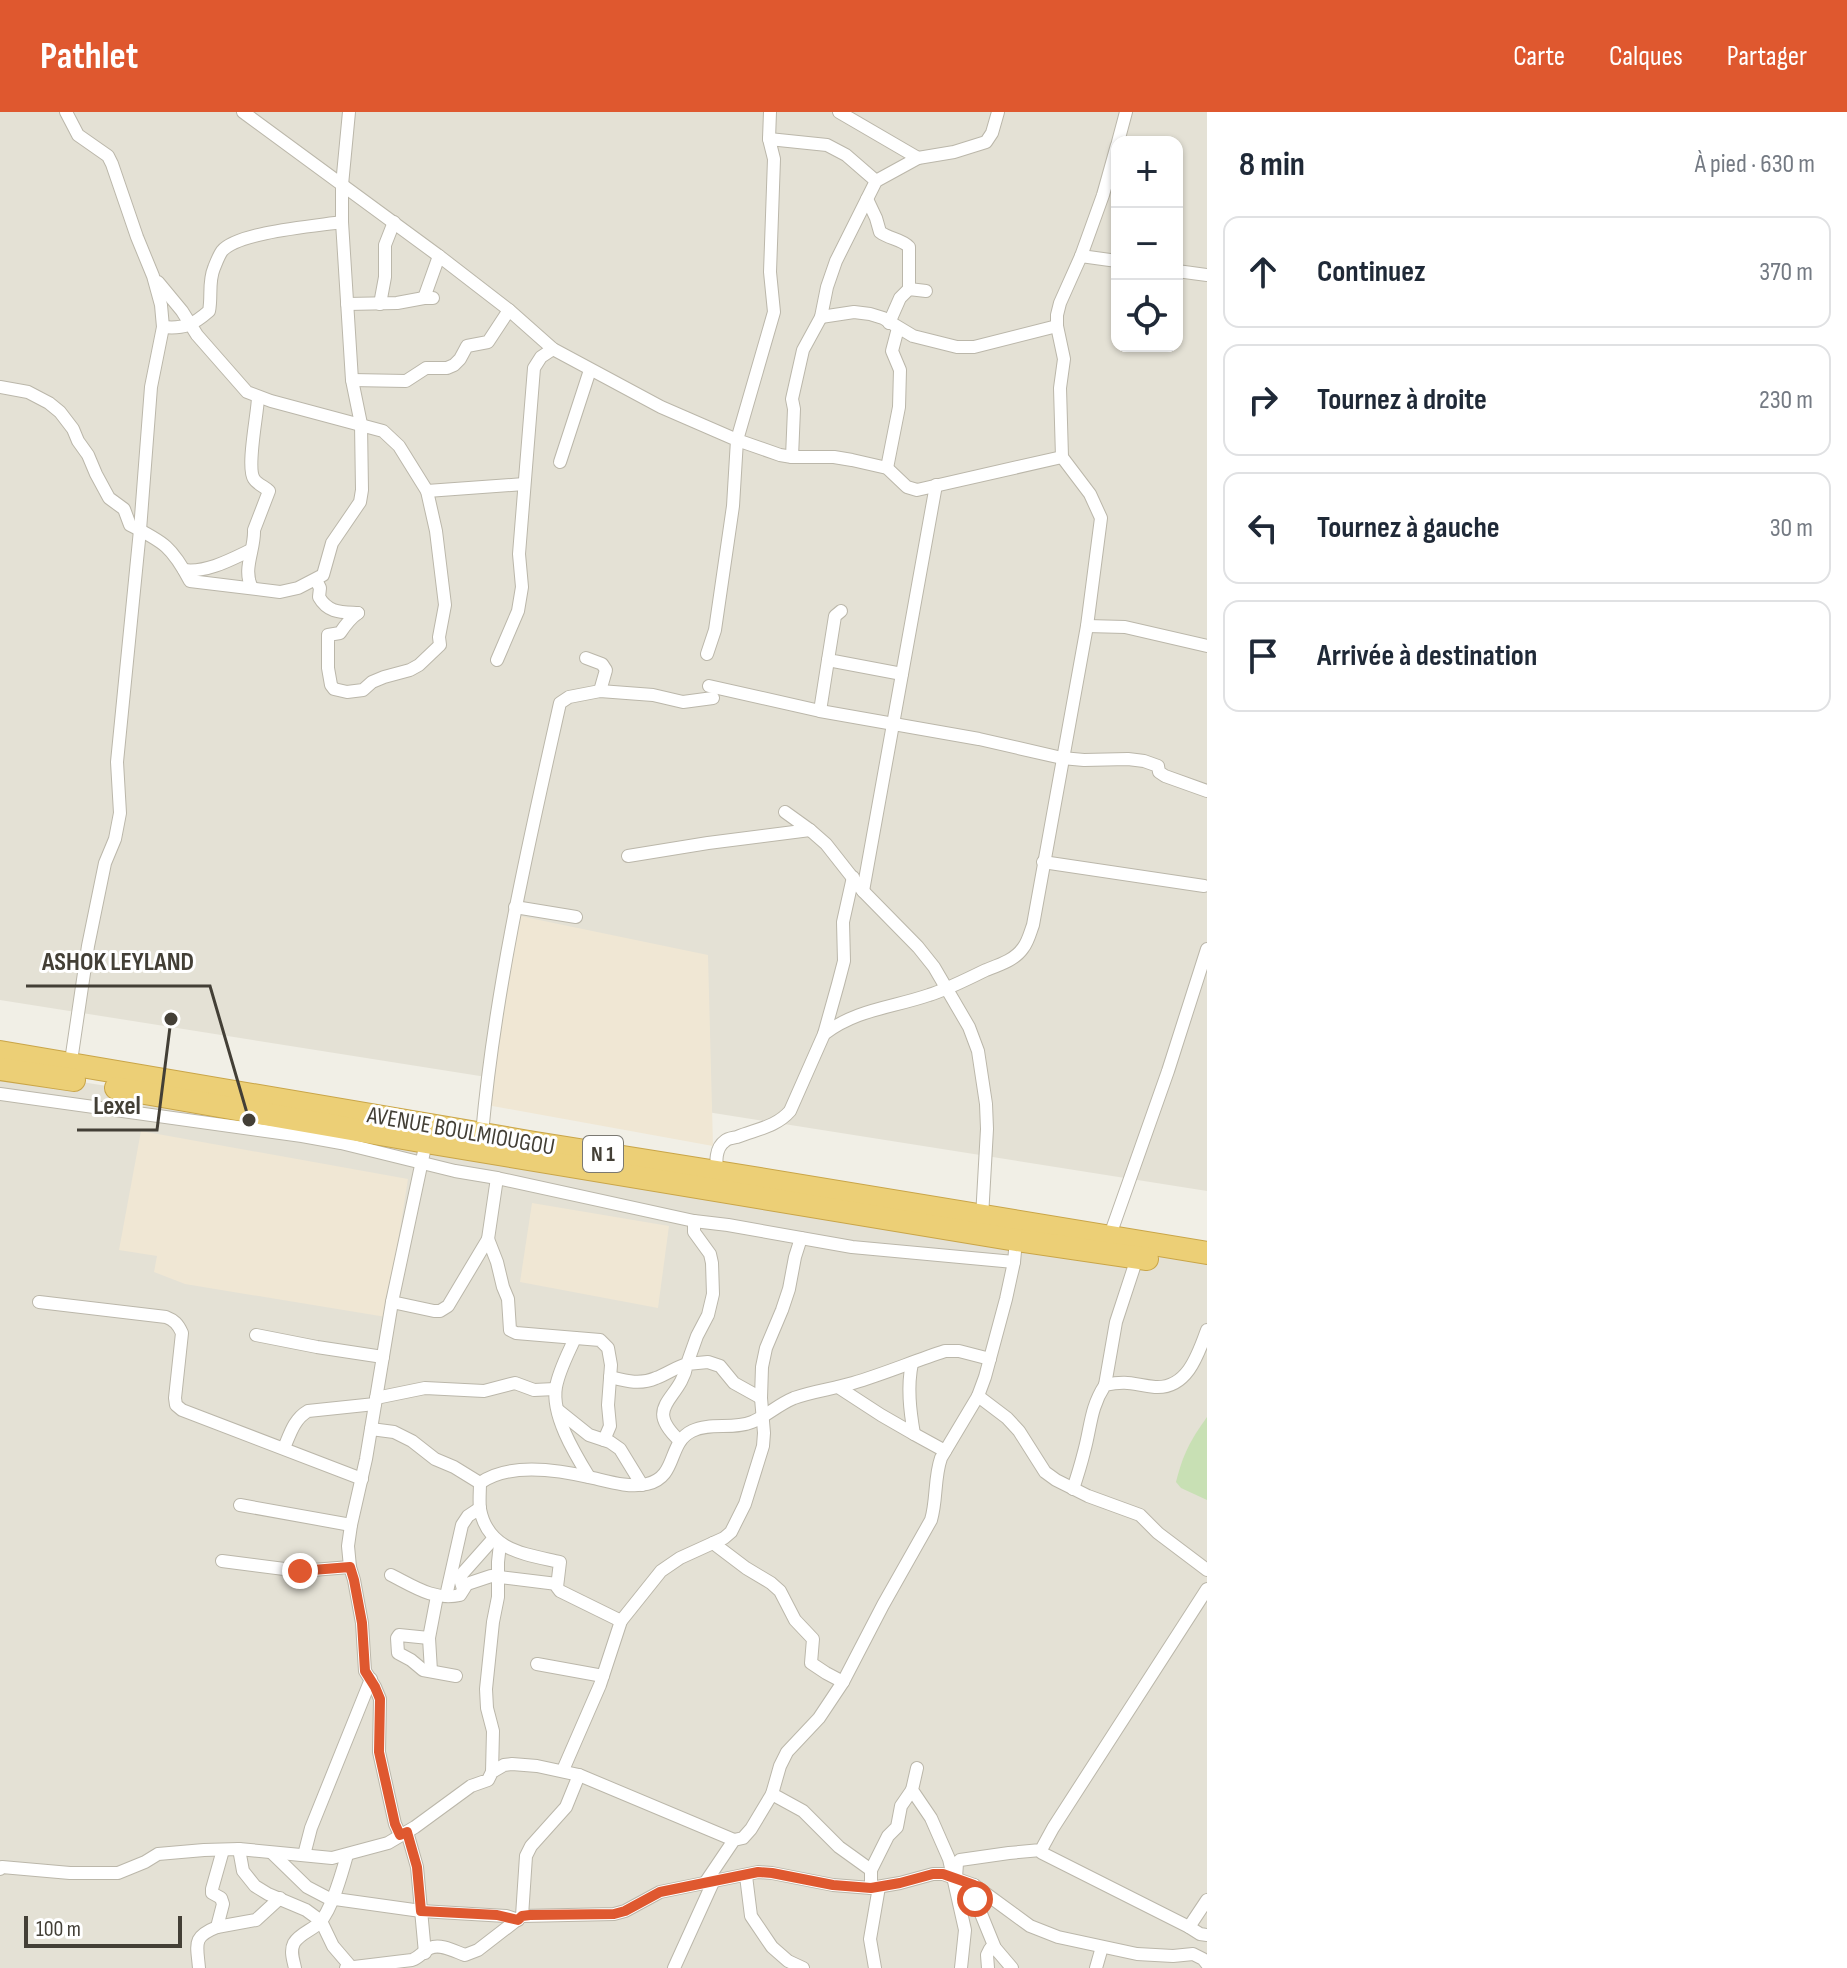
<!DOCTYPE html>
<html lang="fr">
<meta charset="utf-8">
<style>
:root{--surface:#fff;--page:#f6f6f7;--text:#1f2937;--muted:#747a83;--line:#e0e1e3;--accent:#df582f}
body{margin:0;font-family:"Sofia Sans Condensed",sans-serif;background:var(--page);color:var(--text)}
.controls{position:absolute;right:24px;top:24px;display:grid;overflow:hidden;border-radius:16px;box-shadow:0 2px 6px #0004}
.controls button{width:72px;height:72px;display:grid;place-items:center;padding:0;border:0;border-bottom:2px solid var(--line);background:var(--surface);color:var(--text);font:40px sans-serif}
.scale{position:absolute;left:24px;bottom:20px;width:158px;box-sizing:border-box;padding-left:8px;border:4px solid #433f36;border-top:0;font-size:22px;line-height:28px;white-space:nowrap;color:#433f36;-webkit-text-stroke:6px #fff;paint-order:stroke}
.stop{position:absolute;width:24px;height:24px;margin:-18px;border:6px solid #df582f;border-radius:50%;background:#fff}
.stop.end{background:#df582f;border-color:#fff;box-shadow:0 2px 8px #0008}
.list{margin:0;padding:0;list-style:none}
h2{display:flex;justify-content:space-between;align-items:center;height:104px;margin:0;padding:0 32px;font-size:34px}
h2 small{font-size:26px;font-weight:400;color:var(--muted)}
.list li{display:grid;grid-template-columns:52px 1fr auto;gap:24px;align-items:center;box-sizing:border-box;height:112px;margin:0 16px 16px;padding:0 16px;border:2px solid var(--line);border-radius:16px}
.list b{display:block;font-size:30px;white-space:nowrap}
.list em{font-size:26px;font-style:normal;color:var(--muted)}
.icon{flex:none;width:44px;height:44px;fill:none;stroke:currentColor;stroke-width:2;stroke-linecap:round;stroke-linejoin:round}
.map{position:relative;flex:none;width:1207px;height:1856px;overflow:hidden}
header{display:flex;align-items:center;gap:48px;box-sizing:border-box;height:112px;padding:0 40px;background:var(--accent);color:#fff}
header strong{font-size:38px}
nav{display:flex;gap:44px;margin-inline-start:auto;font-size:28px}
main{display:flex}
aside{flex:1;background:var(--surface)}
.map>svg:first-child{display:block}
.residential{fill:#e4e1d5;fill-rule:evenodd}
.commercial{fill:#f0e7d4}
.green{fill:#c8e0b4}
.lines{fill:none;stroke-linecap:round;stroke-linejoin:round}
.street-casing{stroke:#bbb7aa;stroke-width:14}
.highway-casing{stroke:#c9a548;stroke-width:24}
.street{stroke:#fff;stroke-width:12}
.highway{stroke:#eccf76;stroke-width:22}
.route{stroke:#df582f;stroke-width:10}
.labels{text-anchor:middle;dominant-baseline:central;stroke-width:6;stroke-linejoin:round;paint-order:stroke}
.shield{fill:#fff;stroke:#7b7972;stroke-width:2}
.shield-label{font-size:22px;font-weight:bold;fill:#433f36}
.street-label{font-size:24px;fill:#433f36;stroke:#fff}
.leader{fill:none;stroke:#433f36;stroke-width:3}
.callout-dot{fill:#433f36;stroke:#fff;stroke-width:3}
.callout-label{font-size:26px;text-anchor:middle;font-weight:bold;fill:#433f36;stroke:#fff;stroke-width:6;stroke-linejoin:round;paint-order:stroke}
</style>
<header>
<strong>Pathlet</strong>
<nav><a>Carte</a><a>Calques</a><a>Partager</a></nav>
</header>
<main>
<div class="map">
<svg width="1207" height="1856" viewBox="0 0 1207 1856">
<rect width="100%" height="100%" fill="#f1efe6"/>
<!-- residential -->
<g class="residential">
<path d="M 0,0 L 1207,0 L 1207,1079 L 0,888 ZM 1117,30 L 1177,30 L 1177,234 L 1117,234 Z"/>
<path d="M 0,957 L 1207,1149 L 1207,1856 L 0,1856 Z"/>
</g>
<!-- commercial -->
<g class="commercial">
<path d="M 520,804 L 708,843 L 713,1034 L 487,993 Z"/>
<path d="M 141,1019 L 408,1067 L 386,1205 L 185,1172 L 154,1160 L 157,1144 L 119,1138 Z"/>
<path d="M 532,1091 L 669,1114 L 658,1196 L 520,1170 Z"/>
</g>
<!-- green -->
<path class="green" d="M 1207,1305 L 1207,1388 L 1181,1376 L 1176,1370 C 1183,1342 1190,1329 1207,1305 Z"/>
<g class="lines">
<!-- street casing -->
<g class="street-casing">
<g id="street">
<path d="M 66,0 L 78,23 L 108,44 L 112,52 L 137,125 L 153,164 L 161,193 L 163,215 L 151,275 L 140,418 L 117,650 L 120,701 L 115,727 L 105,751 L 88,834 L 70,956"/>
<path d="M 243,0 L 439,144 L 509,198 L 553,237 L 661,295 L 737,328 L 733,394 L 715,518 L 707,542"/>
<path d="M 770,0 L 769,27 L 774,47 L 770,160 L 774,200 L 737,328 L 780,343 L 792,345 L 834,345 L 852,348 L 887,356 L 907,375 L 917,378 L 1062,345"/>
<path d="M 839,0 L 918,46"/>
<path d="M 769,27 L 827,33 L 846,43 L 876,69"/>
<path d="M 1118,30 L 1126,0"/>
<path d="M 867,87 L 876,106 L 880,120 C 889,127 902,127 909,135 L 909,177"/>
<path d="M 1081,144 L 1117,149"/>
<path d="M 1177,159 L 1207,163"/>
<path d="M 158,170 L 182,199 L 197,223 L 247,280 L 271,289 L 383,319 L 399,334 L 427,379 L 436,419 L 445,493 L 439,525 L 440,533 L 419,553 L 410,558 L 384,565 L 372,570 L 363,578 L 347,580 L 334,577 L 331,573 L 328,556 L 328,523 L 340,521 C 344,515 352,505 358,501"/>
<path d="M 424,186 L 439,144"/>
<path d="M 347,192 L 397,191 L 424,186 L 433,186"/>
<path d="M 380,192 L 385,165 L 385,133 L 394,110"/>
<path d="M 821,205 L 854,200 L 870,202 L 883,206 L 913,224 L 957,235 L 974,235 L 1057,214"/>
<path d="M 889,211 L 900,186 L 909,177 L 926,179"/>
<path d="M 163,215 C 184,217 193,213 209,199 C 212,185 208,170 214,156 C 216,151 219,143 222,139 C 238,120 316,114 342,110"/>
<path d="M 352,268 L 406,269 L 426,256 L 447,256 L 454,253 L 460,247 L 467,234 L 488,230 L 509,198"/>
<path d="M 0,275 L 28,280 L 49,291 L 60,300 L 73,317 L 78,329 L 88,343 L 96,362 L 109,386 L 124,397 L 130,413 C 164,430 172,435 190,469 L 280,480 L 298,476 L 323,463 L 332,431 L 360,390 L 362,378 L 361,312 L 352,268 L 342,110 L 342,73 L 349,0"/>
<path d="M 792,345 L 794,297 L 792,287 L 803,238 L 821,205 L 827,175 L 836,149 L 876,69 L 918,46 L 954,40 L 986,30 L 992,21 L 998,0"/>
<path d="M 560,350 L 590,258"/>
<path d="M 887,356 L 899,295 L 900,258 L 892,239 L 898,216"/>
<path d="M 427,379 L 524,372"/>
<path d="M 184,458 C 207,461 232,447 251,438"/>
<path d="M 316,468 L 320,476 L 319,485 C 328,501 341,500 358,501"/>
<path d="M 252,476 C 242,457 255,438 254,418 L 269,379 C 265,375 257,372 254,367 C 246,355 258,300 258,285"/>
<path d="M 841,499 L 835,504 L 828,548 L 902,562"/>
<path d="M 1087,514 L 1125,515 L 1207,534"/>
<path d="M 586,546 L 602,552 L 606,558 L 600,579"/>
<path d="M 497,548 L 518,499 L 522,475 L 519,442 L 534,256 L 541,245 L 553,237"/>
<path d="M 709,574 L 820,599 L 979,627 L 1062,646 L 1084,648 L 1128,647 L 1144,649 L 1158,654 L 1159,660 L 1165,664 L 1207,679"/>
<path d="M 820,599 L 828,548"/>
<path d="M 785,700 L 810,718 L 826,732 L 863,779 L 918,835 L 934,855 L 969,915 L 978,939 L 986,992 L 987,1017 L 982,1105"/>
<path d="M 628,744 L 708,731 L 810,718"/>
<path d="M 1043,750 L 1204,774"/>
<path d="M 863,779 L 936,373"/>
<path d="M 515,795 L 576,805"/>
<path d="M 824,922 C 857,897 891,896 929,883 C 948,877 967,867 986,858 C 999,853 1015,848 1023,836 C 1028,830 1030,821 1033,813 L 1087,514 L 1101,406 L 1090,382 L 1062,345 L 1060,276 L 1064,247 L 1057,214 L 1057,203 L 1060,191 L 1081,144 L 1103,83 L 1117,33"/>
<path d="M 0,982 L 302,1024 L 341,1031 L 455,1059 L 497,1066 L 694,1109 L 728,1113 L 852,1135 L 1014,1150"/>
<path d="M 482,1022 C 495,876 528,734 560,591 L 569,585 L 600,579 L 653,583 L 683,590 L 713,586"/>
<path d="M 717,1060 C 716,1050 715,1036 725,1029 C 728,1026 733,1026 737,1025 C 757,1017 776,1015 790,999 L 824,922 L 838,872 L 844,849 L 843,810 L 853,765"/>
<path d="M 1109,1126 L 1168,959 L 1207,837"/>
<path d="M 488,1127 L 497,1150 L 503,1175 L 508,1187 L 510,1218 L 516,1221 L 600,1228 L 608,1236 L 611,1253 L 608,1293 L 610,1314 L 604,1328"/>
<path d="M 39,1190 L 166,1205 C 174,1208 178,1212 182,1221 L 175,1286 L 176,1293 L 182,1298 L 362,1367"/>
<path d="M 392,1190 L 434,1199 L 440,1199 L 448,1194 L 488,1127 L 497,1066"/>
<path d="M 256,1223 L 317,1235 L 383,1245"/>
<path d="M 575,1226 C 568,1242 559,1258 556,1275 C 551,1303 575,1342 589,1365"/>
<path d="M 610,1265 C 626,1269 640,1273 656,1266 C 667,1262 676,1255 687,1252 L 697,1224 L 708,1203 L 713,1182 L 712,1151 L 710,1142 L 694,1120 L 694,1109"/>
<path d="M 1105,1273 L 1116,1210 L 1137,1146"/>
<path d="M 838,1275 L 881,1303 L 914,1322 C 910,1299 907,1275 912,1251"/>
<path d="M 978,1284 L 1007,1306 L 1019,1319 L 1045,1360 L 1056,1368 L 1088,1384 L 1140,1403 L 1158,1421 L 1207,1458"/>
<path d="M 376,1286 L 425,1276 L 484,1279 L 515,1271 L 534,1278 L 555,1277"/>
<path d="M 559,1299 L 589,1323 L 610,1330 L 620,1337 L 642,1373"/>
<path d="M 371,1317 L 394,1320 L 412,1329 L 435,1347 L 454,1355 L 480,1371 C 509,1350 560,1358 593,1366 C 610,1370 630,1376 647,1372 C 678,1365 667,1331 692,1319 C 710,1310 733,1318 752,1310 C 767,1304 777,1293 794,1286 C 813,1279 833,1277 853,1271 C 884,1262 914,1249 945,1239 L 959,1239 L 990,1247"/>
<path d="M 914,1322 L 945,1339"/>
<path d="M 680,1329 C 641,1293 681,1289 687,1252 L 708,1250 L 720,1254 L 734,1271 L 761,1286"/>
<path d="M 284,1336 C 290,1322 294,1307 308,1299 L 375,1292"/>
<path d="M 480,1371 C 480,1379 479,1389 480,1397 C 488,1439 525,1442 560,1450 L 557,1475 L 560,1479 L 621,1509"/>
<path d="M 1073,1377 C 1077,1365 1081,1352 1084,1340 C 1091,1315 1090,1296 1105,1273 C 1129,1268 1134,1273 1155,1275 C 1187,1277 1198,1243 1207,1218"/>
<path d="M 240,1393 L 351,1413"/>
<path d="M 713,1431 L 746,1456 L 771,1471 L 780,1479 L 795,1508 L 813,1527 L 811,1551 L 826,1561 L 843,1570"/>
<path d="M 222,1449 L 300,1459 L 350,1455"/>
<path d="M 391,1463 C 413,1474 434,1489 460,1483 L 467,1472 L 491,1464 L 557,1472"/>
<path d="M 463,1477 L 460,1467 L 462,1462 L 494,1426"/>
<path d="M 446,1484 L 462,1413 L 468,1404 L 480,1396"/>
<path d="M 429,1526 L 399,1523 L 397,1526 L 398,1541 L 411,1548 L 423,1558 L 456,1564"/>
<path d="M 537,1552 L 603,1564"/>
<path d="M 431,1559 L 429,1526 L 437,1484"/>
<path d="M 917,1656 L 912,1678 L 931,1706 L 949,1747 L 965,1818 L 961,1856"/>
<path d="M 563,1658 L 600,1573 L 621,1509 L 661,1459 L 680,1446 L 724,1426 L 731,1420 L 745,1392 L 763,1334 L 764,1321 L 761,1286 L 762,1255 L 766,1236 L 782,1198 L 789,1177 L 795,1145 L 801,1126"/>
<path d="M 492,1660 L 493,1619 L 487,1596 L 486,1577 L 493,1510 L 498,1485 L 498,1450 L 500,1432"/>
<path d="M 772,1682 L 803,1699 L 839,1735 L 871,1758 L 871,1776"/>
<path d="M 407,1720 L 417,1755 L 425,1841"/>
<path d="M 400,1723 L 395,1712 L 379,1640 L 380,1587 L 375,1575 L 365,1559 L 362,1511 L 354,1468 L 350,1455 L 348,1434 L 351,1413 L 366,1347 L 392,1190 L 426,1030"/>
<path d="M 239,1737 L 243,1759 L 255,1774 L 268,1782 L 306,1798 L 321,1809 L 333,1834 L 351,1855"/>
<path d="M 1041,1738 L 1042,1741 L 1189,1815 L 1200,1822 L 1207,1823"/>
<path d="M 272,1741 L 307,1775 L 328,1786 L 421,1799 L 506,1804 L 518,1808"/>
<path d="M 304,1743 L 311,1716 L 371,1567"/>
<path d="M 0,1757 L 2,1755 L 70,1761 L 118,1761 L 145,1750 L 158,1742 L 204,1738 L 239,1737 L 332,1746 L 388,1731 L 415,1715 L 471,1674 L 488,1668 L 492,1660 L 504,1653 L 512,1652 L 537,1654 L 579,1663 L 734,1728"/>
<path d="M 871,1758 L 888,1724 L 897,1715 L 901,1694 L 912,1678"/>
<path d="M 746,1764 L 751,1804 L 772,1835 L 788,1849 L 803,1856"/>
<path d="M 956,1766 L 957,1751 L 960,1748 L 1009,1741 L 1041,1738 L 1053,1716 L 1207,1477"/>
<path d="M 705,1771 L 734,1728 L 743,1726 L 751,1717 L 772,1682 L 780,1654 L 787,1640 L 819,1606 L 843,1570 L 883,1493 L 931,1408 C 937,1388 934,1366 941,1346 L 978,1284 L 985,1265 L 1006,1187 L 1014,1150 L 1016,1128"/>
<path d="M 974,1773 L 975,1787 L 995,1836 L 1012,1856"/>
<path d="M 522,1804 L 526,1744 L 531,1734 L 566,1695 L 579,1663"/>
<path d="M 217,1815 L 256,1808 L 280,1786"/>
<path d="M 1189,1815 L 1207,1788"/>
<path d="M 199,1856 C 197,1832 192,1825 217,1815 L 223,1792 L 221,1786 L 212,1781 L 212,1777 L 223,1738"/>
<path d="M 295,1856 C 293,1847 290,1839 294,1831 C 300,1821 313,1818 320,1810 C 332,1797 342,1761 347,1743"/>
<path d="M 346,1856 L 412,1848 C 420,1845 423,1839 430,1836 C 441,1831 456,1840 465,1843 L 478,1838 L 522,1804 L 614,1802 L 625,1799 L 660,1780 L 758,1760 L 772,1761 L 833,1773 L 871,1776 L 900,1771 L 933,1762 L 943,1762 L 974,1773 L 1030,1814 L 1058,1825 L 1137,1842 L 1173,1844 L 1193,1842 L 1203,1847 L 1207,1852"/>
<path d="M 674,1856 L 714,1768"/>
<path d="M 875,1856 L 870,1827 L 879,1775"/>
<path d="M 988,1856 L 987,1843 L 990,1837 L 995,1836"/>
<path d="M 1096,1856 L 1102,1835"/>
</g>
</g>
<!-- highway casing -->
<g class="highway-casing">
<g id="highway">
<path d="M 0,940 L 529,1030 L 717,1060 L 1207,1141"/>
<path d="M 0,957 L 74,968"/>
<path d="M 116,976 L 426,1030 L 1016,1128 L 1147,1147"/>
</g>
</g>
<!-- street -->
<use href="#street" class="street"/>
<!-- highway -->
<use href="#highway" class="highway"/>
</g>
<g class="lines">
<!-- route -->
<path class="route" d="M 300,1459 L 350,1455 L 354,1468 L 362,1511 L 365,1559 L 375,1575 L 380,1587 L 379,1640 L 395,1712 L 400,1723 L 407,1720 L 417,1755 L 421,1799 L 497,1803 L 518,1808 L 522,1804 L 530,1803 L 614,1802 L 625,1799 L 660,1780 L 758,1760 L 772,1761 L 833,1773 L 871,1776 L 900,1771 L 933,1762 L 943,1762 L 974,1773 L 975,1787"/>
</g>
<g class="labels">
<!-- shield labels -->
<rect class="shield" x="583" y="1024" width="40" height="36" rx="6"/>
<g class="shield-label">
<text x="603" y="1042">N 1</text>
</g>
<!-- street labels -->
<g class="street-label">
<text transform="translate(461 1019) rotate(10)">AVENUE BOULMIOUGOU</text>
</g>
</g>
<!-- callouts -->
<path class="leader" d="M249 1008L210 874H26M171 907L157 1018H77"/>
<g class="callout-dot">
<circle cx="249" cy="1008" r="8"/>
<circle cx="171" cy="907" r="8"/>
</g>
<g class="callout-label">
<text x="118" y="858">ASHOK LEYLAND</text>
<text x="117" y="1002">Lexel</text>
</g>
</svg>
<div class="controls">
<button>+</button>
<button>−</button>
<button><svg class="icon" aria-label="locate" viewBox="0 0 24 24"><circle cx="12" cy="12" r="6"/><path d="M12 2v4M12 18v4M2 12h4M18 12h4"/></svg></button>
</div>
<div class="scale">100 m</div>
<div class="stop" style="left:975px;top:1787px"></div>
<div class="stop end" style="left:300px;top:1459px"></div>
</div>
<aside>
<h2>8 min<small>À pied · 630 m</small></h2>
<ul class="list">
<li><svg class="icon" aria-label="ahead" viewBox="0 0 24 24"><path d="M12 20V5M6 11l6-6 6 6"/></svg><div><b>Continuez</b></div><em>370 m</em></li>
<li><svg class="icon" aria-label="right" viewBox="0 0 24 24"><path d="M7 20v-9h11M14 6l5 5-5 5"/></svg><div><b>Tournez à droite</b></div><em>230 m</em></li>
<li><svg class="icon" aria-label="left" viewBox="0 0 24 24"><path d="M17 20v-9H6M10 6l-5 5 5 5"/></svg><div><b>Tournez à gauche</b></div><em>30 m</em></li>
<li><svg class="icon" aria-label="arrive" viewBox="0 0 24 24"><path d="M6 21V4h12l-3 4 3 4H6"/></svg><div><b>Arrivée à destination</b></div></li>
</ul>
</aside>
</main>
